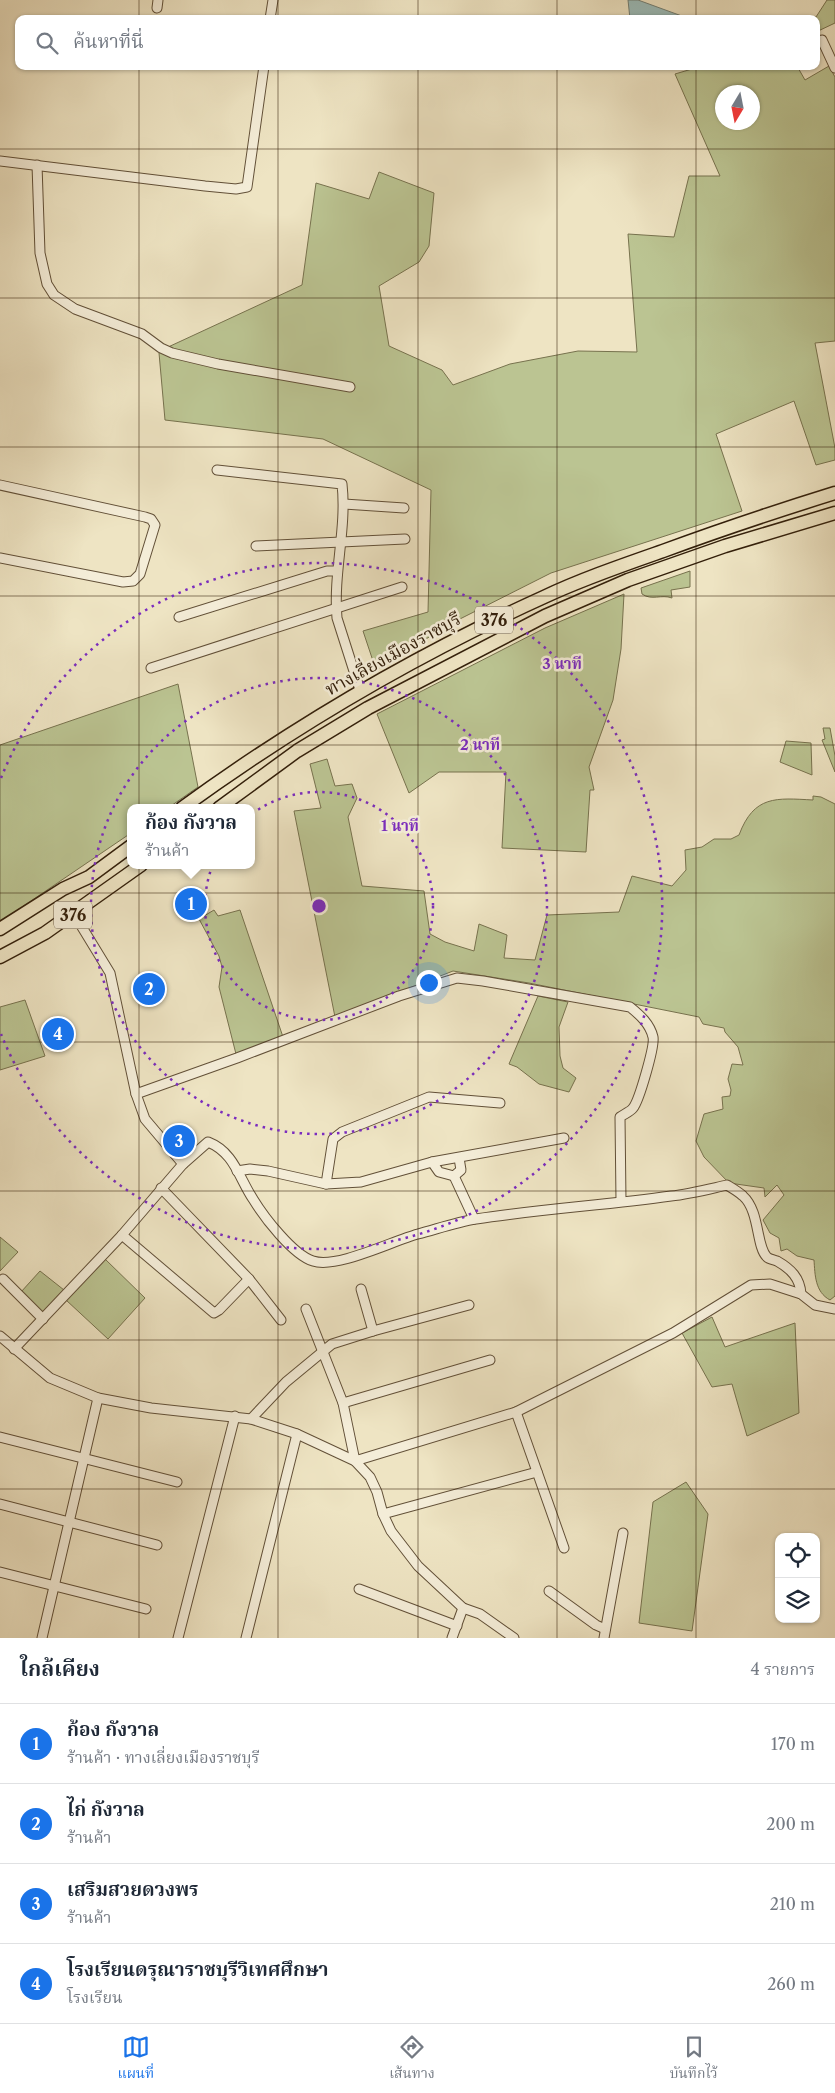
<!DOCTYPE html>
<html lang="th">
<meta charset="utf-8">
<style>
:root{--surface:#fff;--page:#f2f2f3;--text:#1f2937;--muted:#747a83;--line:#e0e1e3;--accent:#1a73e8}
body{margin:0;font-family:"Libre Caslon Text","Noto Serif Thai",serif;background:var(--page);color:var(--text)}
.controls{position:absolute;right:15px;bottom:15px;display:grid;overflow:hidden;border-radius:10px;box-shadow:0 1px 4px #0004}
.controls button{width:45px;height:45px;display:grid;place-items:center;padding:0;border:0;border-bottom:1px solid var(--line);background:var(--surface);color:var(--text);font:25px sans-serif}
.compass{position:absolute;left:715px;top:85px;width:45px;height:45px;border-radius:50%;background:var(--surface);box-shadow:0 1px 4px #0004;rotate:190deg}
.you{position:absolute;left:428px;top:982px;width:18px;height:18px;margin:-12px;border:4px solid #fff;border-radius:50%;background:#1a73e8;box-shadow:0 0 0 8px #1a73e833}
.badge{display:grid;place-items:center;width:32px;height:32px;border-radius:50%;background:var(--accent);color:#fff;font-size:16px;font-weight:700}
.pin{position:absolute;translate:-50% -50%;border:2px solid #fff;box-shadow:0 1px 5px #0006}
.popup{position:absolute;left:127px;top:804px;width:128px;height:65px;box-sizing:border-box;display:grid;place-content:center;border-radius:10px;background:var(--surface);filter:drop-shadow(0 1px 4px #0005);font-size:16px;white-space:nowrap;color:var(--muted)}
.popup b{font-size:19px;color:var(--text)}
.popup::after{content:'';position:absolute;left:50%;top:100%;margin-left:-10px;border:10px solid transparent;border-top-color:var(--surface)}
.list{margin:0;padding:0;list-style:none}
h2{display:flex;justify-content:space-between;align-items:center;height:65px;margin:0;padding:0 20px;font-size:21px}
h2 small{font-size:16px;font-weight:400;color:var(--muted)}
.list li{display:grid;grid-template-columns:32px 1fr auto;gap:15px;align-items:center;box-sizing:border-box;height:80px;padding:0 20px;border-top:1px solid var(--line)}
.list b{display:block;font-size:19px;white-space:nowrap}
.list p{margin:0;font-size:16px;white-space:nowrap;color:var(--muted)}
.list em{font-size:16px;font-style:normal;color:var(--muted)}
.icon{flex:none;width:28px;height:28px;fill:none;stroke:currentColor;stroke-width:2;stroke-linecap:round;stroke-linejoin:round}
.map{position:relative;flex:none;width:835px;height:1638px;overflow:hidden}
.search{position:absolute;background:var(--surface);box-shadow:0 1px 4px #0004;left:15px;right:15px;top:15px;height:55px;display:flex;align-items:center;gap:12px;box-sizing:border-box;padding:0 18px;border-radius:10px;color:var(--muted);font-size:19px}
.sheet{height:385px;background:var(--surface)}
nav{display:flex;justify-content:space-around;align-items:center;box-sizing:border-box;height:70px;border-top:1px solid var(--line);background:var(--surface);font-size:14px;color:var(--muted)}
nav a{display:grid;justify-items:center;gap:2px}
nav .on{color:var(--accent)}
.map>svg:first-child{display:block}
.green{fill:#bbc492;stroke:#77724e;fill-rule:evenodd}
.water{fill:#9bbdbb;stroke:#717e74}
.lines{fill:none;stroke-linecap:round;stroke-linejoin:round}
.street-casing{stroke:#625038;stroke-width:11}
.primary-casing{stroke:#331f0a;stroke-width:15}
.street{stroke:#f4edd8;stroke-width:9}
.primary{stroke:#eee4c3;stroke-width:12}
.grid{fill:none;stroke:#331f0a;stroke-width:1;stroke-opacity:0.55}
.ring{fill:none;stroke:#7b2cbf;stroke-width:2.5;stroke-dasharray:2.5 5}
.labels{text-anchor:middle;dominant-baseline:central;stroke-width:5;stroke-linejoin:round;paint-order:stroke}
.shield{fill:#f4edd8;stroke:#6d5d48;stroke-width:1}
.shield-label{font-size:16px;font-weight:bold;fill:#331f0a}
.street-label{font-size:18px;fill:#331f0a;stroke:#f4edd8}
.centre{fill:#7b2cbf;stroke:#f4edd8;stroke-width:2.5}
.ring-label{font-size:15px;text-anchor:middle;font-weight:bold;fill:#7b2cbf;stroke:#f4edd8;stroke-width:5;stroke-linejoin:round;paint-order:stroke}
</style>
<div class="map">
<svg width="835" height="1638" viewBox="0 0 835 1638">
<rect width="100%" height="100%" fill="#eee4c3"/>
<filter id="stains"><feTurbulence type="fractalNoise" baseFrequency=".004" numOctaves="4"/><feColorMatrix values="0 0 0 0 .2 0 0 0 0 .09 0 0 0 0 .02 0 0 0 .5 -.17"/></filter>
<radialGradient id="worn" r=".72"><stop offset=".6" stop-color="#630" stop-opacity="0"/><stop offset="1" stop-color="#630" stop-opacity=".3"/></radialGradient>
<!-- green -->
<g class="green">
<path d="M 827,0 L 835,0 L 835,23 L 816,32 L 816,19 L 807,19 L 816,17 Z"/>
<path d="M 702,66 L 797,66 L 805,80 L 829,66 L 835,77 L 835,341 L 815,343 L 835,448 L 835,460 L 816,465 L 794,401 L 716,434 L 742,511 L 551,573 L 450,624 L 376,670 L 363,631 L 428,612 L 431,490 L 323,439 L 165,420 L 159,353 L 166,348 L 302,285 L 316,183 L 369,199 L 379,172 L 434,193 L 429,246 L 419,262 L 379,286 L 389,346 L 442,370 L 453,385 L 510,364 L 578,351 L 637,352 L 628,234 L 674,237 L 689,176 L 720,176 L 675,74 ZM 722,92 L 752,92 L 752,122 L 722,122 Z"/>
<path d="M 690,571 L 690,587 L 671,590 L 672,598 C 661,594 652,601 642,594 L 641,588 Z"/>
<path d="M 624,594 L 621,649 L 613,700 L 589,767 L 594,790 L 590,790 L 586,852 L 502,848 L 506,772 L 439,772 L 409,793 L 377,714 L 545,628 Z"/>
<path d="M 178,684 L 198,787 L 168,808 L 131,808 L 131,833 L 0,922 L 0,745 Z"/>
<path d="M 823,728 L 830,728 L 835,756 L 835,772 L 822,740 L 825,739 Z"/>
<path d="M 786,741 L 811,743 L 812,775 L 780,762 Z"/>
<path d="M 327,759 L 335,786 L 352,784 L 357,798 L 348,817 L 362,886 L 424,891 L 430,934 L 445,942 L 474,951 L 479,924 L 507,935 L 504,958 L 535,960 L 547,915 L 619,912 L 632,876 L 672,886 L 686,870 L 685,850 L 702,847 L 714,839 L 731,839 L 739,835 C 754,795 776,798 813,800 L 813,796 L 821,797 L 835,804 L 835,1296 L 830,1300 C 815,1292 815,1275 814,1260 L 797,1256 L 787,1249 L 781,1251 L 779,1238 L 770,1233 L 763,1220 L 784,1195 L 777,1185 L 765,1197 L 764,1188 L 729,1183 L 704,1157 L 696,1141 L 704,1114 L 723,1109 L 722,1097 L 730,1096 L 731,1090 L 728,1079 L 732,1064 L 743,1065 L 738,1047 L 725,1032 L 724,1028 L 703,1024 L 699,1017 L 529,983 L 453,971 L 335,1017 L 294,811 L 321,808 L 310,764 Z"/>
<path d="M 214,910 L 218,916 L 240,910 L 283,1037 L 237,1058 L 219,987 L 222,967 L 219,956 L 199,919 Z"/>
<path d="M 538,996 L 568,1002 L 559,1027 L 560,1056 L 563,1068 L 576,1078 L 569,1092 L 539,1084 L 517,1067 L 509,1064 Z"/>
<path d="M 25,1000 L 45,1056 L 0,1070 L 0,1007 Z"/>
<path d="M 0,1237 L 18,1252 L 0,1271 Z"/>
<path d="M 105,1259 L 145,1298 L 108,1339 L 66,1300 Z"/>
<path d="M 40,1271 L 64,1290 L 44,1312 L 40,1312 L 21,1292 Z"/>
<path d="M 712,1317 L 725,1347 L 795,1323 L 799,1413 L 747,1436 L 732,1384 L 712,1387 L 682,1333 Z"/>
<path d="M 686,1482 L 708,1514 L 692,1631 L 639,1623 L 653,1502 Z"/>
</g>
<!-- water -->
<path class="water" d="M 628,0 L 638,0 L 690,19 L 630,19 Z"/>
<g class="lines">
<!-- street casing -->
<g class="street-casing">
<g id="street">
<path d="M 157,8 L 158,0"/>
<path d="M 270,19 L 273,0"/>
<path d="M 816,42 L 822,40 L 835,68"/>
<path d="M 0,161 L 205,186 L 236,189 L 247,187 L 264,66"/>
<path d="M 37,165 L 40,253 L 47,284 L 54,295 L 75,309 L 142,334 L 161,348 L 172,353 L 218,364 L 350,387"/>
<path d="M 217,470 L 342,484 C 347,528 333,573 337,618 L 360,690"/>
<path d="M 0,485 L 145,517 L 151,519 L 155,525 L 140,574 L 133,581 L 123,582 L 0,558"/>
<path d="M 344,504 L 404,508"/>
<path d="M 256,546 L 405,539"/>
<path d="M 179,617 L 327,571 L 337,571"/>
<path d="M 151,668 L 402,587"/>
<path d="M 74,914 L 110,973 L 136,1094 L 145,1119 L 183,1164"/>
<path d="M 136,1094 L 237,1058 L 399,996 L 457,978 L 483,981 L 630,1007 C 640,1015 650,1024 653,1037 C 655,1046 639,1101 633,1108 C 630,1112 624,1114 620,1117 L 621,1201"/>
<path d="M 432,1162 L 439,1172 L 454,1176 L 461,1170 L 459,1158"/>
<path d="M 237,1171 L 250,1169 L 268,1171 L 326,1184 L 361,1182 L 432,1162 L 564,1138"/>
<path d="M 454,1176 L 474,1219"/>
<path d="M 326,1184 L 333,1139 L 342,1132 L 429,1097 L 500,1103"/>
<path d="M 161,1188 L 249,1279 L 281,1320"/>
<path d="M 122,1235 L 214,1313 L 219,1310 L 249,1279"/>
<path d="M 3,1279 L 43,1319"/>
<path d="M 361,1289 L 373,1331"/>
<path d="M 306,1309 L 343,1403 L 355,1461 L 516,1412 L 673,1333 L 751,1285 L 770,1284 L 801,1294 L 815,1305 L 835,1309"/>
<path d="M 0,1336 L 50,1378 L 98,1398 L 151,1408 L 251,1419 L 297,1434 L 355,1461 L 370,1477 L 377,1492 L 383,1514 L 391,1531 L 418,1566 L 463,1608 L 480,1614 L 514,1638"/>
<path d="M 14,1349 L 122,1235 L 183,1164 L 208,1142 C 234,1152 239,1178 253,1199 C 264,1217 293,1255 313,1261 C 337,1269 392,1241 418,1234 C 437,1229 457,1222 476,1219 C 541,1209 607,1205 671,1196 C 690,1194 709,1189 727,1185 C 732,1188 739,1192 743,1196 C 760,1211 756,1247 767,1257 C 769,1259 774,1260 777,1261 C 791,1269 800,1278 801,1294"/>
<path d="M 343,1403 L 490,1360"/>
<path d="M 516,1412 L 564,1548"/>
<path d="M 251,1419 L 286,1382 L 332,1344 L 373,1331 L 469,1305"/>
<path d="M 0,1437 L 177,1482"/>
<path d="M 0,1504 L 157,1545"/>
<path d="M 383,1514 L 537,1472"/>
<path d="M 0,1572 L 146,1609"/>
<path d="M 359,1589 L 457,1626"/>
<path d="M 549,1591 L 596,1625 L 605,1629"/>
<path d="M 42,1638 L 98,1398"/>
<path d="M 178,1638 L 235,1416"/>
<path d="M 246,1638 L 297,1434"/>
<path d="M 452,1638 L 463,1608"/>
<path d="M 604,1638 L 623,1533"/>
</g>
</g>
<!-- primary casing -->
<g class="primary-casing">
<g id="primary">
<path d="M 182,808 C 296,725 416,655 544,597 C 582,579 623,565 663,551 C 720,530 777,511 835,493"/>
<path d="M 219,808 L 297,751 L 368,708 L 545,616 L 628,580 L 725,546 L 835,513"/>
<path d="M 0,929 L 63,889 L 89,877 L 131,846"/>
<path d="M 0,957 L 45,933 L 141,865"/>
</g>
</g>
<!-- street -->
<use href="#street" class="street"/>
<!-- primary -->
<use href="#primary" class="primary"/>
</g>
<!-- grid -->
<path class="grid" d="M 139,0 L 139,19M 278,0 L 278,19M 418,0 L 418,19M 557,0 L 557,19M 696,0 L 696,19M 139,66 L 139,1638M 278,66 L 278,1638M 418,66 L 418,1638M 557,66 L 557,1638M 696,66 L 696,1638M 0,149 L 835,149M 0,298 L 835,298M 0,447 L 835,447M 0,596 L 835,596M 0,745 L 835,745M 0,893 L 835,893M 0,1042 L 835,1042M 0,1191 L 835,1191M 0,1340 L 835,1340M 0,1489 L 835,1489"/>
<!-- distance rings -->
<g class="ring">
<circle cx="319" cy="906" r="114"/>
<circle cx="319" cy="906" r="228"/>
<path d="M1 778A343 343 0 1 1 1 1034"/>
</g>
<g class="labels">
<!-- shield labels -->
<g class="shield">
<rect x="475" y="606.5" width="38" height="27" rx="4"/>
<rect x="54" y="901.5" width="38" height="27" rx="4"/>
</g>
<g class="shield-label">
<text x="494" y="620">376</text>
<text x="73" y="915">376</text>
</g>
<!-- street labels -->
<g class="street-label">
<text transform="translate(393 654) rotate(-29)">ทางเลี่ยงเมืองราชบุรี</text>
</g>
</g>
<circle cx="319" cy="906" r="8" class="centre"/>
<g class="ring-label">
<text x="562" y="669">3 นาที</text>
<text x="480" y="750">2 นาที</text>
<text x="400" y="831">1 นาที</text>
</g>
<rect width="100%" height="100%" filter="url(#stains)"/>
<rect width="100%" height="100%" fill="url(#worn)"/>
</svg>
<div class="controls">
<button><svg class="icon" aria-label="locate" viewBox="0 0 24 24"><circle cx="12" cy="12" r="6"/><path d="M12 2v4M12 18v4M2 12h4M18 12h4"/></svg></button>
<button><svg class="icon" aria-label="layers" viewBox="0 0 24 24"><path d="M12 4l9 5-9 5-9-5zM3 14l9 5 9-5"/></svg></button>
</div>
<svg class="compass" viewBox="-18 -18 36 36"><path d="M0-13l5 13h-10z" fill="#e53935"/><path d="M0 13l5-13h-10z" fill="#747a83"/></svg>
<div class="you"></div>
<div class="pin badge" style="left:191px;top:904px">1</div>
<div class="popup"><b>ก้อง กังวาล</b>ร้านค้า</div>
<div class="pin badge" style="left:149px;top:989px">2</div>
<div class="pin badge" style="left:179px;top:1141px">3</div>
<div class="pin badge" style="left:58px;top:1034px">4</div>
<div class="search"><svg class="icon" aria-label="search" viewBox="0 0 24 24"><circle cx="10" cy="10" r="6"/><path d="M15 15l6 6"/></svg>ค้นหาที่นี่</div>
</div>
<section class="sheet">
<h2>ใกล้เคียง<small>4 รายการ</small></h2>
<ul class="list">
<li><span class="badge">1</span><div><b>ก้อง กังวาล</b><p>ร้านค้า · ทางเลี่ยงเมืองราชบุรี</p></div><em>170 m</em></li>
<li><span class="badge">2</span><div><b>ไก่ กังวาล</b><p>ร้านค้า</p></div><em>200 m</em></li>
<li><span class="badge">3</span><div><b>เสริมสวยดวงพร</b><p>ร้านค้า</p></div><em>210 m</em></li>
<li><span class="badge">4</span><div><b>โรงเรียนดรุณาราชบุรีวิเทศศึกษา</b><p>โรงเรียน</p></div><em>260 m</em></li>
</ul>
</section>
<nav>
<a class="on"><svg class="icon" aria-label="map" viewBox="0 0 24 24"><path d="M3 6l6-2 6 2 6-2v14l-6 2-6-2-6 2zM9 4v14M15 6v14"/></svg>แผนที่</a>
<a><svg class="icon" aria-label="directions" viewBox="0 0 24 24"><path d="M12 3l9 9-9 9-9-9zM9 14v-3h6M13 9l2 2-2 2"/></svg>เส้นทาง</a>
<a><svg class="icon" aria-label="saved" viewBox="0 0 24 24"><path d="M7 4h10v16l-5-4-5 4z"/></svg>บันทึกไว้</a>
</nav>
